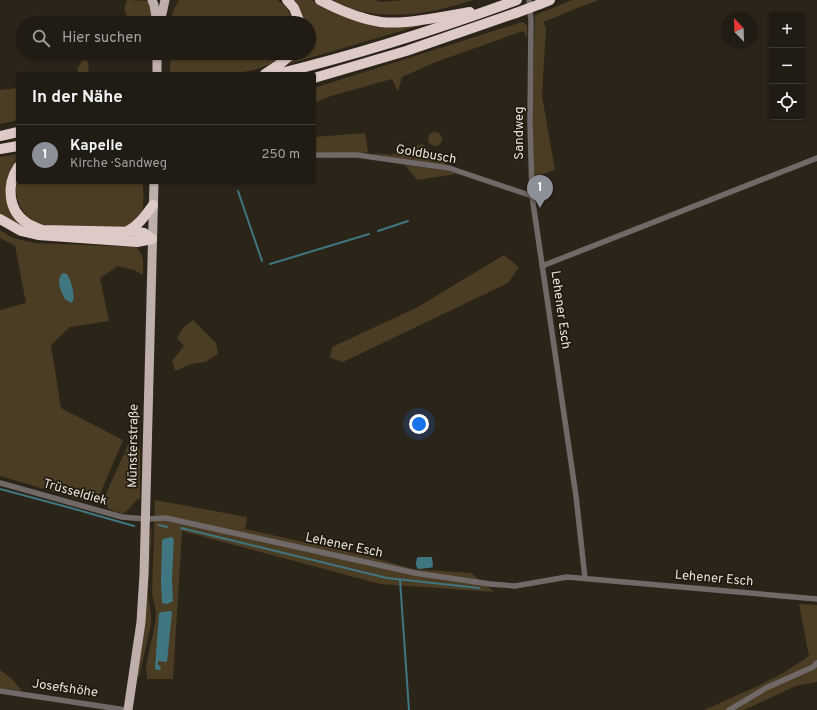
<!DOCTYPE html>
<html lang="de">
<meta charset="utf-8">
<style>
:root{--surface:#201b13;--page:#28241c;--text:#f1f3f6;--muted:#a2a1a0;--line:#3d3933;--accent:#8c9099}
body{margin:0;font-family:Overpass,sans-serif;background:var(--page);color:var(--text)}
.controls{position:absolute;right:12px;top:12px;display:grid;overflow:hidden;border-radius:4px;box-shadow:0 1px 3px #0004}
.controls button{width:36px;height:36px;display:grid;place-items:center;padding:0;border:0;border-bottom:1px solid var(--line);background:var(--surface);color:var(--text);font:20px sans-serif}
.compass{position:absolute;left:721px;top:12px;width:36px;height:36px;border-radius:50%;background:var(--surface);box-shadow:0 1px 3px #0004;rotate:337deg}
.you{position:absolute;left:419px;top:424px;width:14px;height:14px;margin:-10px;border:3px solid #fff;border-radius:50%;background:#1a73e8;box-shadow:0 0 0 6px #1a73e833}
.badge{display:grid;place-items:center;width:26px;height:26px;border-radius:50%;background:var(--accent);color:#fff;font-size:13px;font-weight:700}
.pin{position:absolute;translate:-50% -33px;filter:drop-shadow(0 1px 2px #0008)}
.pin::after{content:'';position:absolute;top:21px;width:14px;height:12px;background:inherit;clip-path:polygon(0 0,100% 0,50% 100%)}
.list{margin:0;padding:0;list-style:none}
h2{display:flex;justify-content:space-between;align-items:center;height:52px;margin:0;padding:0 16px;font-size:17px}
h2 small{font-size:13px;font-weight:400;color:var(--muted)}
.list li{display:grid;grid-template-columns:26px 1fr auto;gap:12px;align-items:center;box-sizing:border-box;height:60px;padding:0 16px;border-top:1px solid var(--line)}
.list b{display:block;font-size:15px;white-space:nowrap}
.list p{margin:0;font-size:13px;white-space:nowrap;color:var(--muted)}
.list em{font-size:13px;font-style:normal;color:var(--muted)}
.icon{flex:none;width:22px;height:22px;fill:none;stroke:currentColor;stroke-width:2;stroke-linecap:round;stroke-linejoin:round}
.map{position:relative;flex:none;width:817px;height:710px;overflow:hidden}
.search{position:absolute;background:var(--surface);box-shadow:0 1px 3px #0004;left:16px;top:16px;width:300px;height:44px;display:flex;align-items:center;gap:10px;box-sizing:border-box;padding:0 14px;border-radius:22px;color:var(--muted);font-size:15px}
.panel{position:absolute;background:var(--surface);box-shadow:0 1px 3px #0004;left:16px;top:72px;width:300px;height:112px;border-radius:4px}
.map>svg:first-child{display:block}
.green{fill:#4b3c24}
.water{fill:#407680}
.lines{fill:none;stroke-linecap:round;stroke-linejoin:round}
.stream{stroke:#407680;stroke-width:2}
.street{stroke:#716968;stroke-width:5.5}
.primary{stroke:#beafab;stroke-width:9}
.highway{stroke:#ddcac6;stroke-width:10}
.highway-bridge{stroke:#ddcac6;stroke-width:10}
.labels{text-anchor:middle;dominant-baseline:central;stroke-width:3.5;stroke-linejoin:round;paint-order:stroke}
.street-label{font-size:13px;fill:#e6e1da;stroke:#211a0f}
</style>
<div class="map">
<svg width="817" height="710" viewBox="0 0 817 710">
<rect width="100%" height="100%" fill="#2b2419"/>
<!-- green -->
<g class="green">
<path d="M 127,0 L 149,1 L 152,21 L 151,21 L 150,23 C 136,23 118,19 127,0 Z"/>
<path d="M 179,0 L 277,0 C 286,5 291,13 294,23 L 170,23 L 173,11 Z"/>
<path d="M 293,0 L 312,0 L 341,14 L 425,24 L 289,64 L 298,53 L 309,53 L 309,23 L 304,23 Z"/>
<path d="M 332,0 L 375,0 L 381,2 L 404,0 L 473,0 C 429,15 375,24 332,0 Z"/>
<path d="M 572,0 L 598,0 L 543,22 L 546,28 L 542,96 L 555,170 L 535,177 L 533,176 L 532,109 L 535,15 Z"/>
<path d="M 522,22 L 527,25 L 527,38 L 523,31 L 436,62 L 402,77 L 398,92 L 392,79 L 331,96 L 314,103 L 314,88 Z"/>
<path d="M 86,53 L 87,53 L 89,74 L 79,74 L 77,70 Z"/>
<path d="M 170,53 L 286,53 C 257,80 207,74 170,74 Z"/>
<path d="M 18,88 L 18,120 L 0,124 L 0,90 Z"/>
<circle cx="435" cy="139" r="7"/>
<path d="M 365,133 L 368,152 L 363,153 L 314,152 L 314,137 Z"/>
<path d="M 422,144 L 447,165 L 439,165 L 374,154 L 375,153 L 391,155 Z"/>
<path d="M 18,154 C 18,161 13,164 10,170 C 0,196 13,211 29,231 L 0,216 L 0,157 Z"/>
<path d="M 405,165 L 449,171 L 457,174 L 417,180 Z"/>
<path d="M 18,177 L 18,182 L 143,182 C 143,194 146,211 137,220 C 124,234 100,228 84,227 C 71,227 56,228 44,225 C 23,221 11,197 18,177 Z"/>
<path d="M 0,230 L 13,238 L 34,243 L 136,247 C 145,256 143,264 143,275 L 134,270 L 118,266 L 100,278 L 109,321 L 70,327 L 51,345 L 61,408 L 123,440 L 98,499 L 88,502 L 0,476 L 0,310 L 26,303 L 15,246 L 0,238 Z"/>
<path d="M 504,255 L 519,267 L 508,283 L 343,362 L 330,358 L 332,347 L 416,308 Z"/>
<path d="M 193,320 L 216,343 L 218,354 L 205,362 L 191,364 L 175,371 L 172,361 L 184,346 L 177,338 L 183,328 Z"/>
<path d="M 129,443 L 140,449 L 140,498 C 133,502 130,510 124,513 C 121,514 120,513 118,512 C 108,510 106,507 104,498 Z"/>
<path d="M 155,500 L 247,517 L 245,529 L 366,556 L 414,569 L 471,573 L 494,592 L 380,584 L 182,531 L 173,679 L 147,679 L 146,666 L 155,624 L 156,611 L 152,594 Z"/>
<path d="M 152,526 L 148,592 L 151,615 L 151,625 L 139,677 L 137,676 L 144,625 L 151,529 Z"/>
<path d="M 799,604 L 817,605 L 817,682 L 796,686 L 744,710 L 704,710 L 760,685 L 785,672 L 809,656 Z"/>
<path d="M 0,670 L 12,679 L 22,691 L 0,688 Z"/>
</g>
<!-- water -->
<g class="water">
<path d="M 63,273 L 67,274 C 71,281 75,293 73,301 L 71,303 L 65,299 C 61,292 55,279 63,273 Z"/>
<path d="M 171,537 L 174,539 L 172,579 L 173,601 L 167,604 L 162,603 L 161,584 L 162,541 L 163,539 Z"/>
<path d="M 418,557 L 432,557 L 433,567 L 429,568 L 418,569 C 415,565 416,562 417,558 Z"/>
<path d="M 170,611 L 172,612 L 167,662 L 158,661 L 158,665 L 161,666 L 160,670 L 156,670 L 155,668 L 159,614 L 161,612 Z"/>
</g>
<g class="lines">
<!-- stream -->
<g class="stream">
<path d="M 238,191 L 262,261"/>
<path d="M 378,231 L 408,221"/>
<path d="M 270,264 L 369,234"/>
<path d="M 0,489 L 71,508 L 134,526"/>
<path d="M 159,525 L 167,527"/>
<path d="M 181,528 L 387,578 L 479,588"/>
<path d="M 400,580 L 409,710"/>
</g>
<!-- street -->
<g class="street">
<path d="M 529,0 L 531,20 L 530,122 L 532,196 L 576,496 L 585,578"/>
<path d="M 314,155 L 357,155 L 449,168 L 532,196"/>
<path d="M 542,266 L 817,158"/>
<path d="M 0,483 L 122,517 L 146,519 L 166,518 L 415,573 L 490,584 L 515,586 L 567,577 L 817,599"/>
<path d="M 0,691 L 126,710"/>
<path d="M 729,710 L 766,688 L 813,667 L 817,663"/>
</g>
<!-- primary -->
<g class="primary">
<path d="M 152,0 L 154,5 L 157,23"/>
<path d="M 160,23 L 165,0"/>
<path d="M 157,74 L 157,53"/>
<path d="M 128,710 L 141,622 L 144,574 L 154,182"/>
</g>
<!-- highway -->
<g class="highway">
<path d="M 287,0 L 294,8 L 300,23"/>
<path d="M 320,0 C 339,10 360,19 381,22 C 405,25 445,16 470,12"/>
<path d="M 540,4 L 550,0"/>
<path d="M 265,74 L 280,64 L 293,53"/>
<path d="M 277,74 C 359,54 438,29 517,0"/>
<path d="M 314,78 L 406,51 L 516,13"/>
<path d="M 0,136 L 18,132"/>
<path d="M 0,149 L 18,146"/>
<path d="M 18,167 C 6,185 8,211 27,223 C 32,226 37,228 42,230 L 138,232 L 144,233 L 152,239"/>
<path d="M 0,219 L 21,231 L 38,235 L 137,242 L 152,239"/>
<path d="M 126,232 C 138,226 145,216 153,205"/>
</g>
<!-- highway-bridge -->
<path class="highway-bridge" d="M 516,13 L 540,4"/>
</g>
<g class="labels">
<!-- street labels -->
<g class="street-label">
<text transform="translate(520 133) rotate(-90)">Sandweg</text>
<text transform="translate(426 155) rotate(10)">Goldbusch</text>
<text transform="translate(560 310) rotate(82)">Lehener Esch</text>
<text transform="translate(134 446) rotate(-89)">Münsterstraße</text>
<text transform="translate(75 493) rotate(16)">Trüsseldiek</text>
<text transform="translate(344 546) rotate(12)">Lehener Esch</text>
<text transform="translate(714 579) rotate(5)">Lehener Esch</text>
<text transform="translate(65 689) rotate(8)">Josefshöhe</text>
</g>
</g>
</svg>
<div class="controls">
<button>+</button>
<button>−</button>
<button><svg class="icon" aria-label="locate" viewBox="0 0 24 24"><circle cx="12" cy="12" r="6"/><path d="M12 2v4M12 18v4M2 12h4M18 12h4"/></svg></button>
</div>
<svg class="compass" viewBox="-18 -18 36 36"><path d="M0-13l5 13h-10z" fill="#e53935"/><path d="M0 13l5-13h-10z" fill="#a2a1a0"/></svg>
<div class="you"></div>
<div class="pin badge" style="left:540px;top:208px">1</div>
<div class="search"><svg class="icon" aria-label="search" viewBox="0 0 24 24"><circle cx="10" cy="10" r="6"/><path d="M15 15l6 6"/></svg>Hier suchen</div>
<section class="panel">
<h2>In der Nähe<small></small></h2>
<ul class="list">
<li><span class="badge">1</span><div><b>Kapelle</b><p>Kirche · Sandweg</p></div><em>250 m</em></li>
</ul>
</section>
</div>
